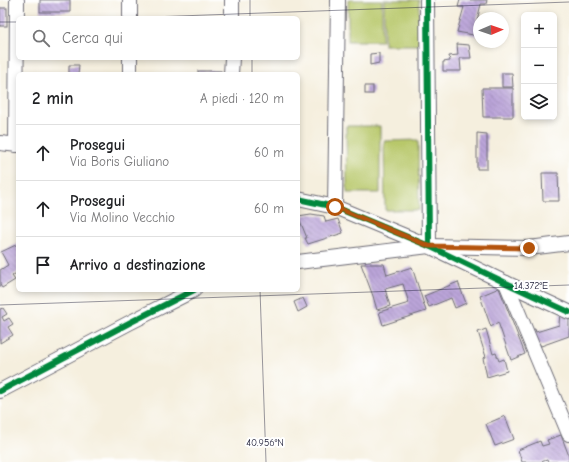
<!DOCTYPE html>
<html lang="it">
<meta charset="utf-8">
<style>
:root{--surface:#fff;--page:#f2f2f2;--text:#202124;--muted:#757577;--line:#e0e0e0}
body{margin:0;font-family:"Comic Neue",sans-serif;background:var(--page);color:var(--text)}
.controls{position:absolute;right:12px;top:12px;display:grid;overflow:hidden;border-radius:6px;box-shadow:0 2px 6px #0003}
.controls button{width:36px;height:36px;display:grid;place-items:center;padding:0;border:0;border-bottom:1px solid var(--line);background:var(--surface);color:var(--text);font:20px sans-serif}
.compass{position:absolute;left:473px;top:12px;width:36px;height:36px;border-radius:50%;background:var(--surface);box-shadow:0 2px 6px #0003;rotate:88deg}
.stop{position:absolute;width:12px;height:12px;margin:-9px;border:3px solid #b45309;border-radius:50%;background:#fff}
.stop.end{background:#b45309;border-color:#fff;box-shadow:0 1px 4px #0008}
.list{margin:0;padding:0;list-style:none}
h2{display:flex;justify-content:space-between;align-items:center;height:52px;margin:0;padding:0 16px;font-size:17px}
h2 small{font-size:13px;font-weight:400;color:var(--muted)}
.list li{display:grid;grid-template-columns:26px 1fr auto;gap:12px;align-items:center;box-sizing:border-box;height:56px;padding:0 16px;border-top:1px solid var(--line)}
.list b{display:block;font-size:15px;white-space:nowrap}
.list p{margin:0;font-size:13px;white-space:nowrap;color:var(--muted)}
.list em{font-size:13px;font-style:normal;color:var(--muted)}
.icon{flex:none;width:22px;height:22px;fill:none;stroke:currentColor;stroke-width:2;stroke-linecap:round;stroke-linejoin:round}
.map{position:relative;flex:none;width:569px;height:462px;overflow:hidden}
.search{position:absolute;background:var(--surface);box-shadow:0 2px 6px #0003;left:16px;top:16px;width:284px;height:44px;display:flex;align-items:center;gap:10px;box-sizing:border-box;padding:0 14px;border-radius:6px;color:var(--muted);font-size:15px}
.panel{position:absolute;background:var(--surface);box-shadow:0 2px 6px #0003;left:16px;top:72px;width:284px;height:220px;border-radius:6px}
.map>svg:first-child{display:block}
.pitch{fill:#b8c86a;stroke:#6d7552}
.building{fill:url(#building-back-hatch)}
.lines{fill:none;stroke-linecap:round;stroke-linejoin:round}
.minor-casing{stroke:#6c6a74;stroke-width:16}
.minor{stroke:#fff;stroke-width:14}
.cycleway-casing{stroke:#fff;stroke-width:8}
.cycleway{stroke:#00873e;stroke-width:6}
.route{stroke:#b45309;stroke-width:5}
.ticks{fill:none;stroke:#22223b;stroke-width:1;stroke-opacity:0.45}
.ticks-label{font-size:10px;text-anchor:middle;fill:#22223b;stroke:#fff;stroke-width:4;stroke-linejoin:round;paint-order:stroke}
</style>
<div class="map">
<svg width="569" height="462" viewBox="0 0 569 462">
<defs>
<pattern id="building-back-hatch" width="6" height="6" patternUnits="userSpaceOnUse"><rect width="6" height="6" fill="#bba5d9"/><path d="M-1 5l2 2M0 0l6 6M5-1l2 2" fill="none" stroke="#9886b1"/></pattern>
</defs>
<rect width="100%" height="100%" fill="#fff"/>
<filter id="ink" filterUnits="userSpaceOnUse"><feTurbulence type="fractalNoise" baseFrequency=".025" numOctaves="2"/><feDisplacementMap in="SourceGraphic" scale="8" xChannelSelector="R" yChannelSelector="G"/><feConvolveMatrix kernelMatrix="1 2 1 2 8 2 1 2 1" color-interpolation-filters="sRGB"/></filter>
<filter id="wash" filterUnits="userSpaceOnUse"><feTurbulence type="fractalNoise" baseFrequency=".012" numOctaves="4" result="noise"/><feDisplacementMap in="SourceGraphic" scale="16" xChannelSelector="R" yChannelSelector="G"/><feGaussianBlur stdDeviation="0.9" result="paint"/><feColorMatrix in="noise" values="0 0 0 0 0 0 0 0 0 0 0 0 0 0 0 0 0 1.4 0 .05"/><feComposite in="paint" operator="in"/></filter>
<g filter="url(#wash)">
<rect width="100%" height="100%" fill="#f5efde"/>
<!-- pitch -->
<g class="pitch">
<rect x="348" y="0" width="34" height="41"/>
<rect x="384" y="0" width="35" height="45"/>
<path d="M 346,126 L 380,126 L 380,193 L 347,193 Z"/>
<path d="M 418,140 L 419,210 L 385,210 L 384,141 Z"/>
</g>
<g id="blocks">
<!-- building -->
<g class="building">
<rect x="40" y="0" width="30" height="12"/>
<path d="M 460,0 L 487,0 L 486,4 L 481,4 L 476,25 L 479,26 L 479,36 L 457,32 L 464,7 L 458,7 Z"/>
<rect x="0" y="8" width="7" height="18"/>
<path d="M 457,44 L 469,45 L 471,58 L 460,58 L 461,71 L 443,71 L 443,62 L 450,61 L 449,56 L 458,55 Z"/>
<path d="M 379,53 L 379,63 L 370,65 L 370,54 Z"/>
<path d="M 69,65 L 79,65 L 78,74 L 69,74 Z"/>
<rect x="198" y="71" width="23" height="3"/>
<path d="M 502,73 L 512,73 L 513,87 L 502,87 Z"/>
<rect x="365" y="86" width="8" height="8"/>
<path d="M 482,88 L 513,88 L 513,117 L 483,117 Z"/>
<path d="M 477,133 L 487,134 L 487,169 L 477,169 Z"/>
<path d="M 542,173 L 558,173 L 559,201 L 543,201 Z"/>
<path d="M 311,214 L 324,216 L 326,222 L 338,219 L 343,233 L 308,244 L 305,238 L 307,238 L 298,216 Z"/>
<path d="M 18,244 L 18,272 L 12,276 L 15,280 L 2,288 L 0,285 L 0,270 L 8,265 L 1,252 Z"/>
<path d="M 361,264 L 384,264 L 387,275 L 412,267 L 426,311 L 383,325 L 379,312 L 409,303 L 403,284 L 385,289 L 390,306 L 377,310 L 373,296 Z"/>
<path d="M 458,282 L 466,303 L 455,308 L 451,298 L 429,307 L 424,296 Z"/>
<path d="M 499,288 L 525,354 L 511,360 L 498,322 L 491,327 L 480,296 Z"/>
<path d="M 303,298 L 307,307 L 298,312 L 294,302 Z"/>
<path d="M 3,308 L 7,314 L 2,317 L 4,321 L 9,318 L 13,324 L 8,327 L 13,335 L 0,343 L 0,309 Z"/>
<path d="M 560,312 L 569,316 L 569,336 L 541,346 L 539,343 L 534,345 L 529,330 L 535,329 L 536,332 L 559,325 Z"/>
<path d="M 486,329 L 493,354 L 496,353 L 499,361 L 504,359 L 507,371 L 487,377 L 483,358 L 486,357 L 478,332 Z"/>
<path d="M 505,416 L 514,439 L 495,446 L 486,424 Z"/>
<path d="M 561,435 L 569,456 L 569,462 L 548,462 L 547,460 L 541,462 L 522,462 L 518,450 L 540,441 L 542,446 L 549,444 L 547,440 Z"/>
</g>
</g>
</g>
<g filter="url(#ink)">
<use href="#blocks" fill-opacity="0" stroke="#6c6a74" stroke-width="1"/>
<g class="lines">
<!-- minor casing -->
<g class="minor-casing">
<g id="minor">
<path d="M 427,0 L 429,246"/>
<path d="M 130,18 L 130,0"/>
<path d="M 232,18 L 232,0"/>
<path d="M 130,74 L 130,58"/>
<path d="M 231,74 L 232,58"/>
<path d="M 0,143 L 18,145"/>
<path d="M 16,145 L 17,0"/>
<path d="M 298,199 L 335,207 L 429,246 L 506,283 L 569,312"/>
<path d="M 335,207 L 338,0"/>
<path d="M 298,262 L 429,246 L 529,248 L 569,243"/>
<path d="M 506,283 L 569,434"/>
<path d="M 0,391 L 129,323 L 194,290"/>
</g>
</g>
<!-- minor -->
<use href="#minor" class="minor"/>
<!-- cycleway casing -->
<g class="cycleway-casing">
<g id="cycleway">
<path d="M 427,0 L 429,246"/>
<path d="M 298,199 L 335,207 L 429,246 L 506,283 L 569,312"/>
<path d="M 0,391 L 129,323 L 194,290"/>
</g>
</g>
<!-- cycleway -->
<use href="#cycleway" class="cycleway"/>
</g>
</g>
<g class="lines" filter="url(#ink)">
<!-- route -->
<path class="route" d="M 335,207 L 429,246 L 529,248"/>
</g>
<!-- ticks -->
<path class="ticks" d="M 250,0 L 250,18M 123,18 L 569,2M 0,22 L 18,22M 252,58 L 252,74M 260,290 L 266,462M 0,305 L 569,285"/>
<g class="ticks-label">
<text x="531" y="289">14.372°E</text>
<text x="265" y="446">40.956°N</text>
</g>
</svg>
<div class="controls">
<button>+</button>
<button>−</button>
<button><svg class="icon" aria-label="layers" viewBox="0 0 24 24"><path d="M12 4l9 5-9 5-9-5zM3 14l9 5 9-5"/></svg></button>
</div>
<svg class="compass" viewBox="-18 -18 36 36"><path d="M0-13l5 13h-10z" fill="#e53935"/><path d="M0 13l5-13h-10z" fill="#757577"/></svg>
<div class="stop" style="left:335px;top:207px"></div>
<div class="stop end" style="left:529px;top:248px"></div>
<div class="search"><svg class="icon" aria-label="search" viewBox="0 0 24 24"><circle cx="10" cy="10" r="6"/><path d="M15 15l6 6"/></svg>Cerca qui</div>
<section class="panel">
<h2>2 min<small>A piedi · 120 m</small></h2>
<ul class="list">
<li><svg class="icon" aria-label="ahead" viewBox="0 0 24 24"><path d="M12 20V5M6 11l6-6 6 6"/></svg><div><b>Prosegui</b><p>Via Boris Giuliano</p></div><em>60 m</em></li>
<li><svg class="icon" aria-label="ahead" viewBox="0 0 24 24"><path d="M12 20V5M6 11l6-6 6 6"/></svg><div><b>Prosegui</b><p>Via Molino Vecchio</p></div><em>60 m</em></li>
<li><svg class="icon" aria-label="arrive" viewBox="0 0 24 24"><path d="M6 21V4h12l-3 4 3 4H6"/></svg><div><b>Arrivo a destinazione</b></div></li>
</ul>
</section>
</div>
